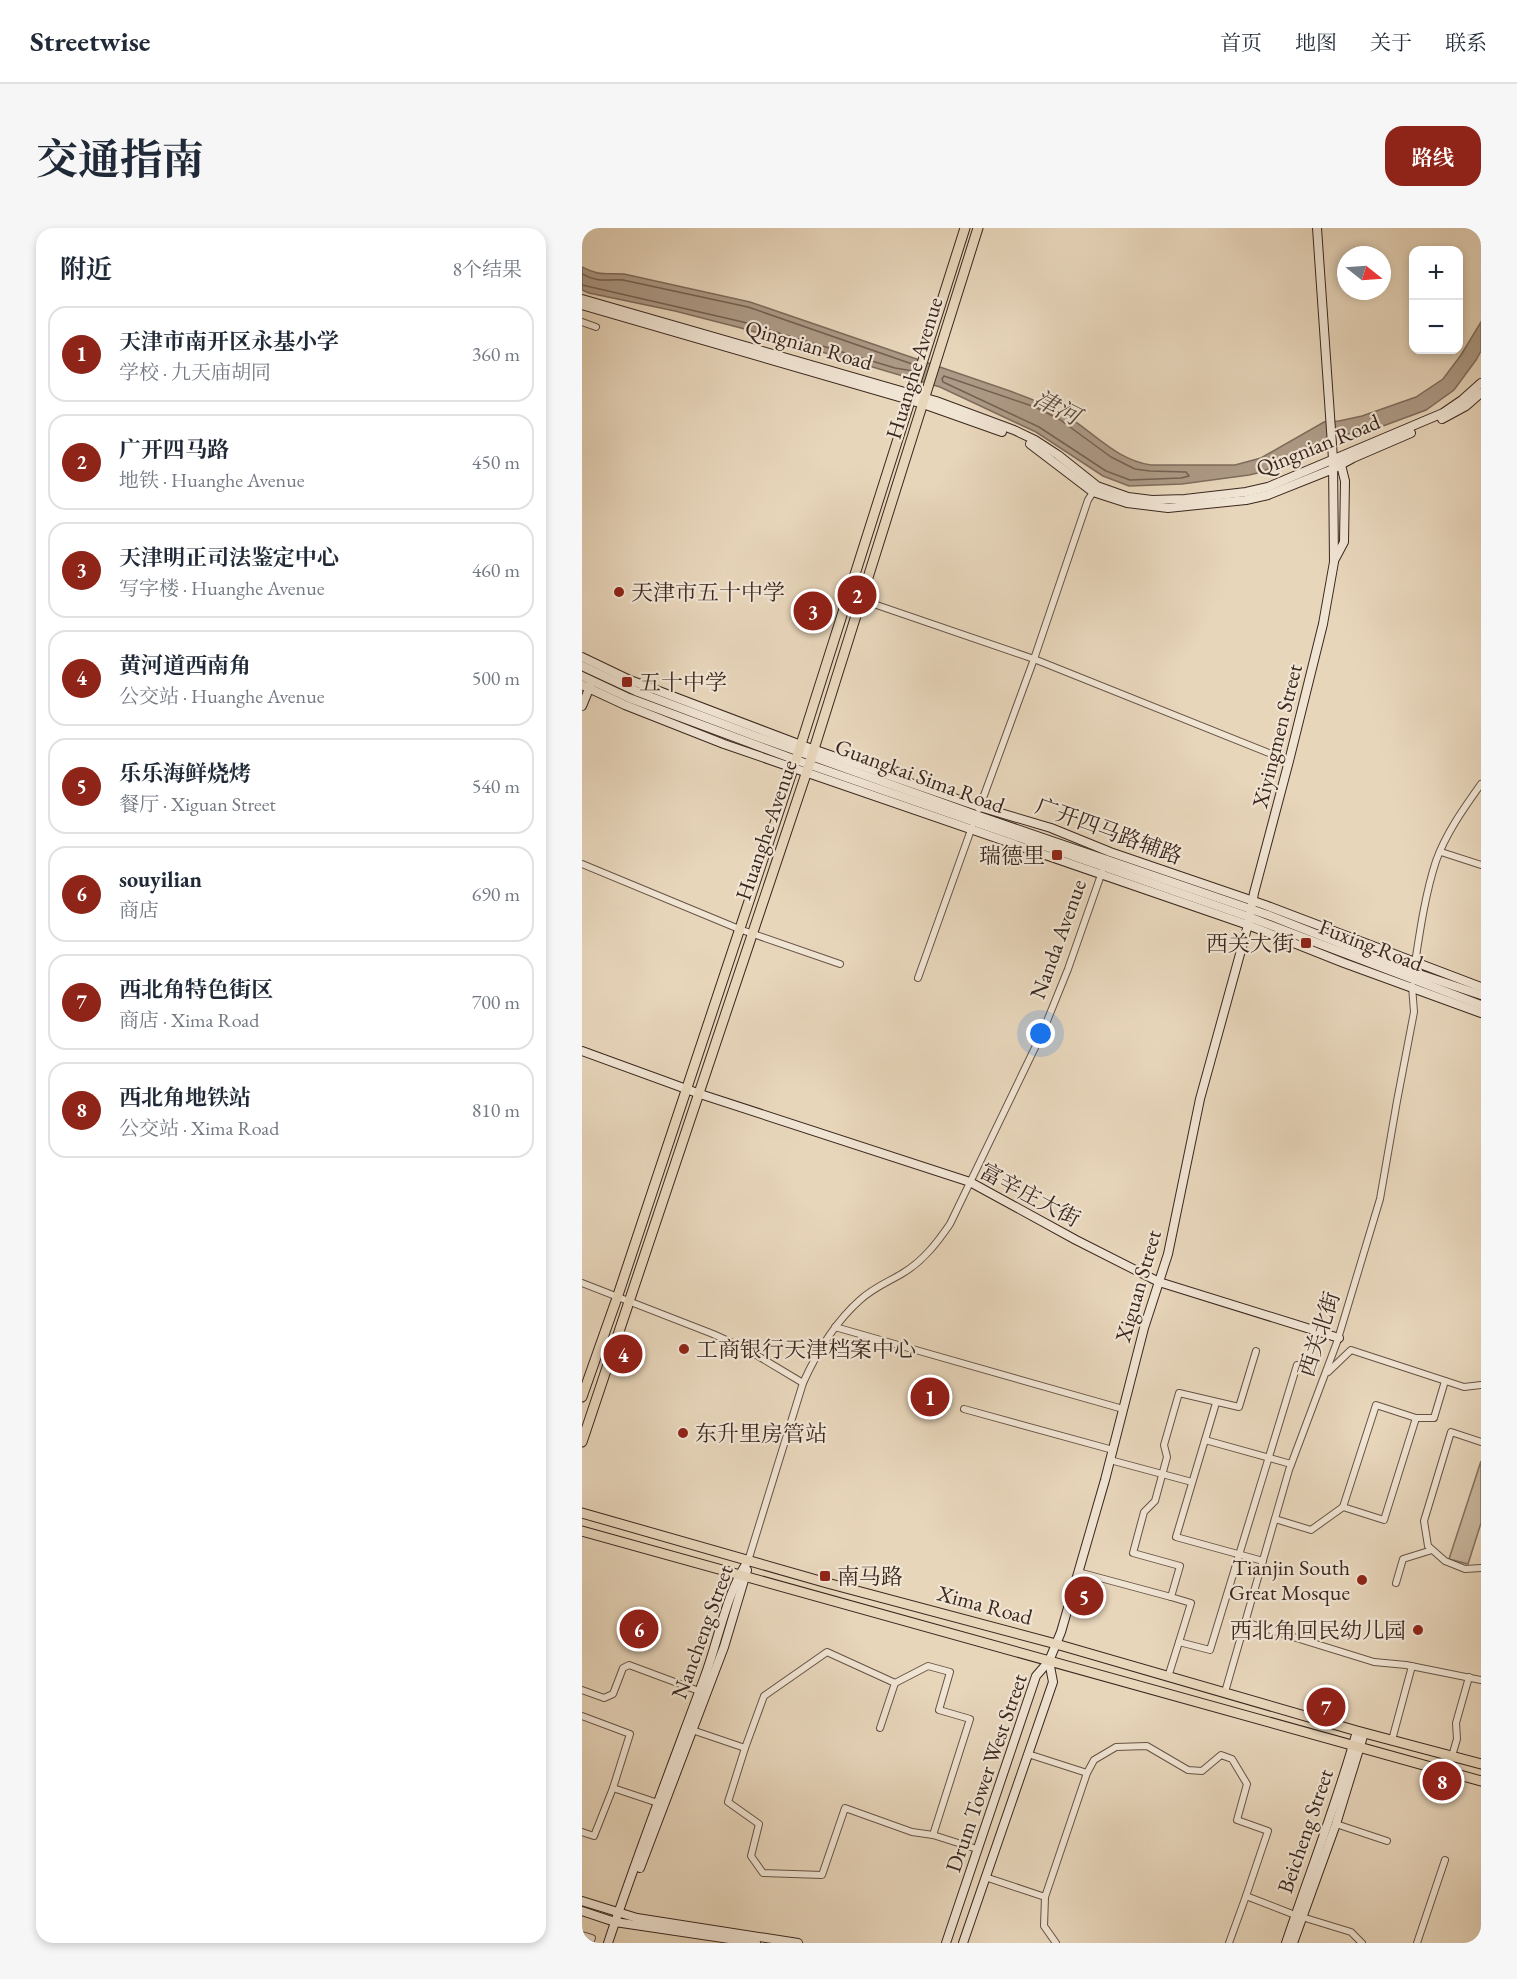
<!DOCTYPE html>
<html lang="zh">
<meta charset="utf-8">
<style>
:root{--surface:#fff;--page:#f6f6f7;--text:#1f2937;--muted:#747a83;--line:#e0e1e3;--accent:#8f2418}
body{margin:0;font-family:"EB Garamond","Noto Serif SC",serif;background:var(--page);color:var(--text)}
.controls{position:absolute;right:18px;top:18px;display:grid;overflow:hidden;border-radius:12px;box-shadow:0 3px 9px #0003}
.controls button{width:54px;height:54px;display:grid;place-items:center;padding:0;border:0;border-bottom:2px solid var(--line);background:var(--surface);color:var(--text);font:30px sans-serif}
.compass{position:absolute;left:755px;top:18px;width:54px;height:54px;border-radius:50%;background:var(--surface);box-shadow:0 3px 9px #0003;rotate:107deg}
.you{position:absolute;left:459px;top:806px;width:21px;height:21px;margin:-15px;border:4px solid #fff;border-radius:50%;background:#1a73e8;box-shadow:0 0 0 9px #1a73e833}
.badge{display:grid;place-items:center;width:39px;height:39px;border-radius:50%;background:var(--accent);color:#fff;font-size:20px;font-weight:700}
.pin{position:absolute;translate:-50% -50%;border:3px solid #fff;box-shadow:0 2px 6px #0006}
.list{margin:0;padding:0;list-style:none}
h2{display:flex;justify-content:space-between;align-items:center;height:78px;margin:0;padding:0 24px;font-size:26px}
h2 small{font-size:20px;font-weight:400;color:var(--muted)}
.list li{display:grid;grid-template-columns:39px 1fr auto;gap:18px;align-items:center;box-sizing:border-box;height:96px;margin:0 12px 12px;padding:0 12px;border:2px solid var(--line);border-radius:18px}
.list b{display:block;font-size:22px;white-space:nowrap}
.list p{margin:0;font-size:20px;white-space:nowrap;color:var(--muted)}
.list em{font-size:20px;font-style:normal;color:var(--muted)}
.map{position:relative;flex:none;width:899px;height:1715px;overflow:hidden;border-radius:18px}
header{display:flex;align-items:center;gap:36px;box-sizing:border-box;height:84px;padding:0 30px;background:var(--surface);border-bottom:2px solid var(--line)}
header strong{font-size:28px}
nav{display:flex;gap:33px;margin-inline-start:auto;font-size:21px}
.intro{display:flex;align-items:center;justify-content:space-between;box-sizing:border-box;height:144px;padding:0 36px}
h1{margin:0;font-size:42px}
.button{padding:15px 27px;border-radius:18px;background:var(--accent);color:#fff;font-size:21px;font-weight:700}
main{display:flex;gap:36px;padding:0 36px}
aside{flex:1;background:var(--surface);border-radius:18px;box-shadow:0 3px 9px #0003}
.map>svg:first-child{display:block}
.green{fill:#cab8a0;stroke:#827060;stroke-width:1.5}
.water{fill:#ad9a86;stroke:#7f6c5d;stroke-width:1.5}
.lines{fill:none;stroke-linecap:round;stroke-linejoin:round}
.shore{stroke:#746052;stroke-width:1.5}
.street-casing{stroke:#665346;stroke-width:8}
.secondary-casing{stroke:#3a271f;stroke-width:10}
.primary-casing{stroke:#3a271f;stroke-width:11}
.street{stroke:#f0e4d3;stroke-width:6}
.secondary{stroke:#f0e4d3;stroke-width:8}
.primary{stroke:#e8d6bb;stroke-width:9}
.poi-dot{fill:#8f2418;stroke:#f0e4d3;stroke-width:2}
.labels{text-anchor:middle;dominant-baseline:central;stroke-width:4.5;stroke-linejoin:round;paint-order:stroke}
.street-label{font-size:22px;fill:#3a271f;stroke:#f0e4d3}
.poi-label{font-size:22px;fill:#3a271f;stroke:#f0e4d3;text-anchor:start}
.water-label{font-size:24px;font-style:italic;fill:#5c4a3e;stroke:#f0e4d3}
</style>
<header>
<strong>Streetwise</strong>
<nav><a>首页</a><a>地图</a><a>关于</a><a>联系</a></nav>
</header>
<div class="intro"><h1>交通指南</h1><a class="button">路线</a></div>
<main>
<aside>
<h2>附近<small>8个结果</small></h2>
<ul class="list">
<li><span class="badge">1</span><div><b>天津市南开区永基小学</b><p>学校 · 九天庙胡同</p></div><em>360 m</em></li>
<li><span class="badge">2</span><div><b>广开四马路</b><p>地铁 · Huanghe Avenue</p></div><em>450 m</em></li>
<li><span class="badge">3</span><div><b>天津明正司法鉴定中心</b><p>写字楼 · Huanghe Avenue</p></div><em>460 m</em></li>
<li><span class="badge">4</span><div><b>黄河道西南角</b><p>公交站 · Huanghe Avenue</p></div><em>500 m</em></li>
<li><span class="badge">5</span><div><b>乐乐海鲜烧烤</b><p>餐厅 · Xiguan Street</p></div><em>540 m</em></li>
<li><span class="badge">6</span><div><b>souyilian</b><p>商店</p></div><em>690 m</em></li>
<li><span class="badge">7</span><div><b>西北角特色街区</b><p>商店 · Xima Road</p></div><em>700 m</em></li>
<li><span class="badge">8</span><div><b>西北角地铁站</b><p>公交站 · Xima Road</p></div><em>810 m</em></li>
</ul>
</aside>
<div class="map">
<svg width="899" height="1715" viewBox="0 0 899 1715">
<rect width="100%" height="100%" fill="#e8d6bb"/>
<filter id="stains"><feTurbulence type="fractalNoise" baseFrequency=".00333" numOctaves="4"/><feColorMatrix values="0 0 0 0 .2 0 0 0 0 .09 0 0 0 0 .02 0 0 0 .5 -.17"/></filter>
<radialGradient id="worn" r=".72"><stop offset=".6" stop-color="#630" stop-opacity="0"/><stop offset="1" stop-color="#630" stop-opacity=".3"/></radialGradient>
<!-- green -->
<path class="green" d="M 899,1233 L 899,1295 L 886,1336 L 867,1331 Z"/>
<!-- water -->
<path class="water" d="M 0,39 C 17,48 24,45 42,46 L 168,74 L 428,163 C 446,170 463,176 480,185 C 510,202 533,232 569,237 L 653,237 L 679,230 L 742,194 L 757,193 L 780,188 L 834,169 L 861,151 L 879,127 L 899,94 L 899,123 L 894,132 L 872,162 L 844,182 L 801,198 L 744,211 L 680,244 L 667,247 L 600,256 L 547,258 L 521,248 L 454,204 L 358,159 L 159,100 L 93,83 L 7,65 L 0,62 Z"/>
<g class="lines">
<!-- shore -->
<g class="shore">
<path d="M 0,46 C 16,55 24,51 41,52 L 166,79 L 333,137"/>
<path d="M 0,57 L 161,94 L 313,140 L 331,143"/>
<path d="M 362,148 L 453,179 L 477,191 L 529,229 L 553,241 L 568,243 L 604,244 L 607,248 L 599,250 L 548,252 L 524,243 L 457,199 L 361,154 L 360,151 Z"/>
</g>
<!-- street casing -->
<g class="street-casing">
<g id="street">
<path d="M 0,94 L 14,99"/>
<path d="M 280,372 L 452,431 L 707,533"/>
<path d="M 397,581 L 452,431 L 506,272 L 513,261"/>
<path d="M 859,624 L 899,637"/>
<path d="M 0,636 L 157,701 L 258,736"/>
<path d="M 831,748 C 837,710 842,670 854,633 C 864,605 882,580 899,556"/>
<path d="M 336,750 L 390,599"/>
<path d="M 0,1055 L 131,1106 L 166,1122 L 221,1155"/>
<path d="M 253,1099 L 541,1181"/>
<path d="M 746,1144 L 769,1122 L 882,1159 L 899,1157"/>
<path d="M 634,1175 L 594,1309 L 681,1333"/>
<path d="M 382,1181 L 531,1222"/>
<path d="M 623,1212 L 709,1236"/>
<path d="M 899,1214 L 869,1204 L 842,1293 L 846,1318 L 863,1333 L 883,1341 L 899,1340"/>
<path d="M 528,1232 L 610,1254"/>
<path d="M 761,1279 L 802,1292 L 834,1190"/>
<path d="M 693,1291 L 729,1302 L 761,1279 L 794,1177 L 834,1190 L 852,1190 L 863,1153"/>
<path d="M 166,1333 L 221,1155 C 235,1124 252,1095 278,1072 C 291,1060 306,1054 321,1045 C 341,1033 355,1015 368,996 L 461,803 L 486,741 L 520,644"/>
<path d="M 496,1344 L 589,1369"/>
<path d="M 814,1355 L 821,1331 L 850,1322"/>
<path d="M 663,1394 L 792,1434 L 824,1437 L 899,1452"/>
<path d="M 597,1414 L 609,1375 L 589,1369 L 598,1338 L 551,1325 L 562,1284 L 573,1273 L 585,1229 L 582,1217 L 597,1165 L 657,1179 L 674,1123"/>
<path d="M 586,1449 L 597,1414 L 628,1422 L 715,1137"/>
<path d="M 0,1462 L 22,1470 L 31,1466 L 41,1440 L 47,1437 L 117,1463"/>
<path d="M 643,1464 L 707,1242 L 755,1114 L 798,971 L 815,873 L 832,784 L 830,758"/>
<path d="M 0,1488 L 48,1506 L 31,1560 L 12,1608 L 0,1604"/>
<path d="M 110,1502 L 163,1520 L 182,1468 L 245,1424 L 313,1455 L 298,1500"/>
<path d="M 810,1512 L 830,1438"/>
<path d="M 163,1520 L 146,1574 L 177,1596 L 169,1628 L 181,1645 L 240,1647 L 263,1580 L 330,1604 L 351,1607 L 388,1491 L 357,1482 L 368,1444 L 346,1438 L 313,1455"/>
<path d="M 446,1526 L 505,1545"/>
<path d="M 870,1528 L 875,1511 L 874,1495 L 887,1449"/>
<path d="M 31,1560 L 76,1575"/>
<path d="M 754,1596 L 805,1613"/>
<path d="M 351,1607 L 395,1621"/>
<path d="M 403,1649 L 463,1669 L 505,1545 L 512,1532 L 534,1519 L 565,1518 L 606,1542 L 620,1543 L 639,1527 L 650,1531 L 665,1556 L 655,1592 L 686,1603 L 664,1668"/>
<path d="M 463,1669 L 462,1698 L 474,1715"/>
<path d="M 720,1689 L 769,1704 L 780,1715"/>
<path d="M 0,1707 L 10,1710 L 8,1715"/>
<path d="M 647,1715 L 664,1668 L 713,1687"/>
<path d="M 835,1715 L 863,1632"/>
</g>
</g>
<!-- secondary casing -->
<g class="secondary-casing">
<g id="secondary">
<path d="M 0,71 L 354,173 L 432,202 L 453,212 L 476,227 L 515,258 L 546,269 L 570,272 L 603,271 L 664,264 L 686,259 L 861,185 L 880,172 L 899,155"/>
<path d="M 0,77 L 341,176 L 420,204"/>
<path d="M 860,191 L 884,178 L 899,165"/>
<path d="M 448,216 L 511,264 L 545,275 L 586,280 L 664,272 L 686,267 L 751,241 L 771,230 L 829,205"/>
<path d="M 753,331 L 762,314 L 763,253 L 758,233"/>
<path d="M 0,429 L 48,452 L 219,517 L 398,579 L 469,600 L 528,624 L 683,677 L 899,759"/>
<path d="M 0,438 L 56,464 L 173,508 L 394,587 L 686,687 L 831,744 L 899,767"/>
<path d="M 0,448 L 47,470 L 214,532 L 667,689 L 899,777"/>
<path d="M 0,457 L 43,477 L 142,516 L 666,697 L 762,735 L 899,785"/>
<path d="M 0,478 L 9,456"/>
<path d="M 0,823 L 118,866 L 388,954 L 494,1012 L 577,1054 L 757,1110"/>
<path d="M 58,1640 L 142,1419 L 165,1342"/>
<path d="M 0,1673 L 55,1690 L 216,1715"/>
<path d="M 0,1683 L 33,1694 L 174,1715"/>
<path d="M 26,1715 C 56,1625 90,1537 123,1448 C 137,1410 144,1366 166,1333"/>
<path d="M 364,1715 L 454,1448 L 467,1433 L 479,1404 L 523,1252 L 562,1100 L 586,1026 L 618,871 L 666,697 L 672,665 L 707,533 L 741,396 L 752,334 L 751,231 L 735,0"/>
<path d="M 381,1715 L 471,1454 L 467,1433"/>
<path d="M 704,1715 C 728,1644 755,1575 775,1503"/>
<path d="M 711,1715 L 754,1596 L 782,1505"/>
</g>
</g>
<!-- primary casing -->
<g class="primary-casing">
<g id="primary">
<path d="M 0,1169 L 35,1070 L 214,532 L 383,0"/>
<path d="M 0,1214 L 227,537 L 396,0"/>
<path d="M 0,1285 L 245,1355 L 474,1416 L 775,1503 L 899,1536"/>
<path d="M 0,1303 L 899,1553"/>
</g>
</g>
<!-- street -->
<use href="#street" class="street"/>
<!-- secondary -->
<use href="#secondary" class="secondary"/>
<!-- primary -->
<use href="#primary" class="primary"/>
</g>
<!-- markers -->
<g class="poi-dot">
<circle cx="37" cy="364" r="6"/>
<rect x="39" y="448" width="12" height="12" rx="3"/>
<rect x="469" y="621" width="12" height="12" rx="3"/>
<rect x="718" y="709" width="12" height="12" rx="3"/>
<circle cx="102" cy="1121" r="6"/>
<circle cx="101" cy="1205" r="6"/>
<rect x="237" y="1342" width="12" height="12" rx="3"/>
<circle cx="780" cy="1352" r="6"/>
<circle cx="836" cy="1402" r="6"/>
</g>
<g class="labels">
<!-- street labels -->
<g class="street-label">
<text transform="translate(227 117) rotate(16)">Qingnian Road</text>
<text transform="translate(332 140) rotate(-73)">Huanghe Avenue</text>
<text transform="translate(736 217) rotate(-22)">Qingnian Road</text>
<text transform="translate(695 508) rotate(-76)">Xiyingmen Street</text>
<text transform="translate(338 548) rotate(20)">Guangkai Sima Road</text>
<text transform="translate(184 602) rotate(-71)">Huanghe Avenue</text>
<text transform="translate(527 603) rotate(20)">广开四马路辅路</text>
<text transform="translate(476 711) rotate(-70)">Nanda Avenue</text>
<text transform="translate(789 717) rotate(21)">Fuxing Road</text>
<text transform="translate(448 967) rotate(28)">富辛庄大街</text>
<text transform="translate(556 1058) rotate(-74)">Xiguan Street</text>
<text transform="translate(737 1106) rotate(-72)">西关北街</text>
<text transform="translate(403 1377) rotate(15)">Xima Road</text>
<text transform="translate(120 1404) rotate(-70)">Nancheng Street</text>
<text transform="translate(404 1545) rotate(-71)">Drum Tower West Street</text>
<text transform="translate(723 1603) rotate(-71)">Beicheng Street</text>
</g>
<!-- poi labels -->
<g class="poi-label">
<text x="49" y="364">天津市五十中学</text>
<text x="57" y="454">五十中学</text>
<text x="463" y="627" text-anchor="end">瑞德里</text>
<text x="712" y="715" text-anchor="end">西关大街</text>
<text x="114" y="1121">工商银行天津档案中心</text>
<text x="113" y="1205">东升里房管站</text>
<text x="768" y="1339" text-anchor="end">Tianjin South<tspan x="768" dy="25">Great Mosque</tspan></text>
<text x="255" y="1348">南马路</text>
<text x="824" y="1402" text-anchor="end">西北角回民幼儿园</text>
</g>
<!-- water labels -->
<g class="water-label">
<text transform="translate(475 179) rotate(27)">津河</text>
</g>
</g>
<rect width="100%" height="100%" filter="url(#stains)"/>
<rect width="100%" height="100%" fill="url(#worn)"/>
</svg>
<div class="controls">
<button>+</button>
<button>−</button>
</div>
<svg class="compass" viewBox="-18 -18 36 36"><path d="M0-13l5 13h-10z" fill="#e53935"/><path d="M0 13l5-13h-10z" fill="#747a83"/></svg>
<div class="you"></div>
<div class="pin badge" style="left:348px;top:1169px">1</div>
<div class="pin badge" style="left:275px;top:367px">2</div>
<div class="pin badge" style="left:231px;top:383px">3</div>
<div class="pin badge" style="left:41px;top:1126px">4</div>
<div class="pin badge" style="left:502px;top:1368px">5</div>
<div class="pin badge" style="left:57px;top:1401px">6</div>
<div class="pin badge" style="left:744px;top:1479px">7</div>
<div class="pin badge" style="left:860px;top:1553px">8</div>
</div>
</main>
